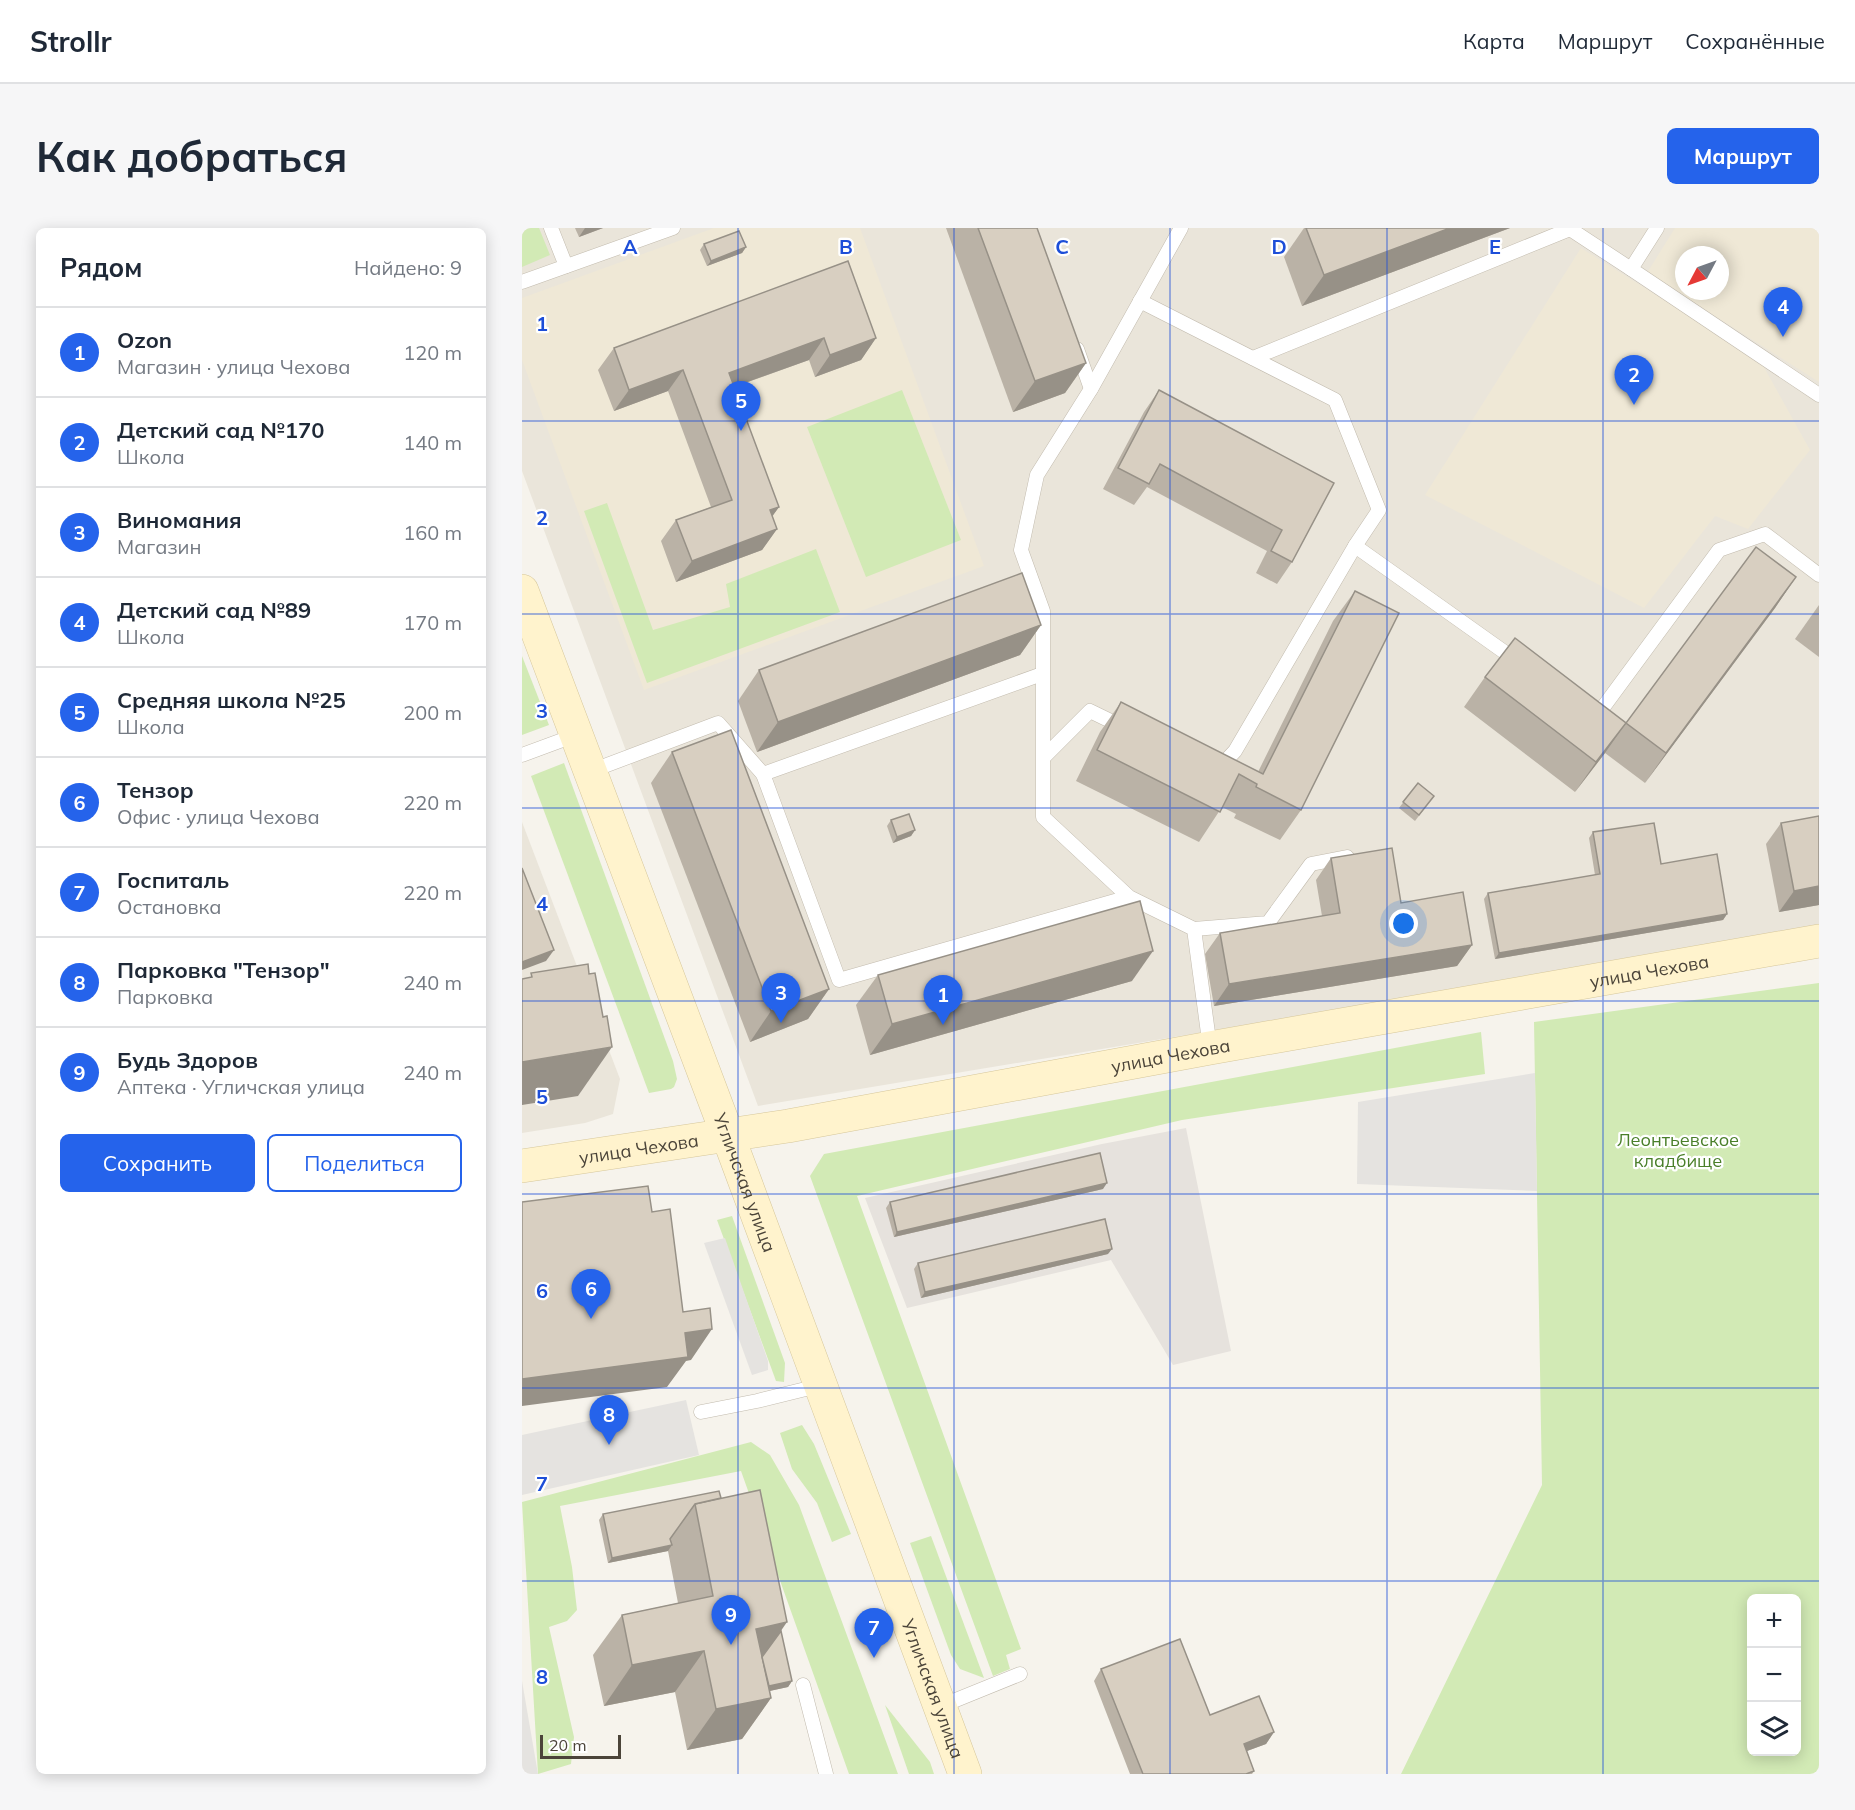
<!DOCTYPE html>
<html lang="ru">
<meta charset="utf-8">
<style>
:root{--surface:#fff;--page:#f6f6f7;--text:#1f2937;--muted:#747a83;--line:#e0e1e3;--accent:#2563eb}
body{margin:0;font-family:Mulish,sans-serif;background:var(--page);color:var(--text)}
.controls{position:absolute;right:18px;bottom:18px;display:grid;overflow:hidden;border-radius:9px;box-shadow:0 3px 15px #0003}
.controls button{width:54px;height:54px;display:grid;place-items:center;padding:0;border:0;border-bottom:2px solid var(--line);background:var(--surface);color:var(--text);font:30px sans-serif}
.compass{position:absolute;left:1153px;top:18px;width:54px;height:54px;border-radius:50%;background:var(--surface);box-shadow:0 3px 15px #0003;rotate:229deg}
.scale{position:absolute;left:18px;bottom:15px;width:81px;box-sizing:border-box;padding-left:6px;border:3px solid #4b4439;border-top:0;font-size:16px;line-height:21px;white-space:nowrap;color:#4b4439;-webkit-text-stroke:4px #fff;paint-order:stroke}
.you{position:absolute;left:882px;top:696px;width:21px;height:21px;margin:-15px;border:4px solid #fff;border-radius:50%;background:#1a73e8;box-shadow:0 0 0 9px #1a73e833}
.badge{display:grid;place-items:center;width:39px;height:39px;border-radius:50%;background:var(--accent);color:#fff;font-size:20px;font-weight:700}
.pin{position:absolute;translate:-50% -50px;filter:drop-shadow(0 2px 3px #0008)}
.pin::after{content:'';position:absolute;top:32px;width:21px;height:18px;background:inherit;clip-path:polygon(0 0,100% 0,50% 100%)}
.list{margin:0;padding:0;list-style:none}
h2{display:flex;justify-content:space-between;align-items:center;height:78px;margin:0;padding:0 24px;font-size:26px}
h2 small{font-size:20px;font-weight:400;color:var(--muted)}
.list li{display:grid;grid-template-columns:39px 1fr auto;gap:18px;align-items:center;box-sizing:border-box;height:90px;padding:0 24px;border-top:2px solid var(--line)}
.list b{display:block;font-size:22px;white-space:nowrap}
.list p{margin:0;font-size:20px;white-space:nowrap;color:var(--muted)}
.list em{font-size:20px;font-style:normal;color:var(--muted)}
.actions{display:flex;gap:12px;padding:18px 24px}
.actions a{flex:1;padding:14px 0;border:2px solid var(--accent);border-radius:9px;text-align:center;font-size:21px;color:var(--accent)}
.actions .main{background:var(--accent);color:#fff}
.icon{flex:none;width:33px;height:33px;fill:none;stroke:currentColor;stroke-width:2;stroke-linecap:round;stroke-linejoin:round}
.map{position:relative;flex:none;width:1297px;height:1546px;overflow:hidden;border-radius:9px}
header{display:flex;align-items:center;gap:36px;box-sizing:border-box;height:84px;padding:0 30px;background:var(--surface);border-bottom:2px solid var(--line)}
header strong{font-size:28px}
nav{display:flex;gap:33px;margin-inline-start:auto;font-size:21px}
.intro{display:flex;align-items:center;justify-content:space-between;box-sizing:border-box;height:144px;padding:0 36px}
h1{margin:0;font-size:42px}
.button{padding:15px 27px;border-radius:9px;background:var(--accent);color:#fff;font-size:21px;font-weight:700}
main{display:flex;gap:36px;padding:0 36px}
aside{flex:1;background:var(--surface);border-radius:9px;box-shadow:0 3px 15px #0003}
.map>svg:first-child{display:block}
.residential{fill:#eae5da;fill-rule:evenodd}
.industrial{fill:#e6e2dd}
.education{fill:#efe8d6;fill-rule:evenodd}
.green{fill:#d2eab5;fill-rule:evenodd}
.parking{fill:#e5e3e0}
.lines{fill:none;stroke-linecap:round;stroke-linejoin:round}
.lane-casing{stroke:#c2bbae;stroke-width:15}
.secondary-casing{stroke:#d6c79b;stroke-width:34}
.lane{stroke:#fff;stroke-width:14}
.secondary{stroke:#fff3cd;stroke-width:33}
.wall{fill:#bab2a6}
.shaded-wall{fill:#979187}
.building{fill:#d8cfc1;stroke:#979187;stroke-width:1.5}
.grid{fill:none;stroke:#1d4ed8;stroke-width:1.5;stroke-opacity:0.55}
.labels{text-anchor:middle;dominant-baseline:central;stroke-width:4.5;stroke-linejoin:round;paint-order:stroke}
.street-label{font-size:18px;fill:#4b4439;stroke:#fff}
.park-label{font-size:18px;fill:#4a7f2a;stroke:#fff}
.grid-label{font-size:20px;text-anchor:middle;font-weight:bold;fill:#1d4ed8;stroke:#fff;stroke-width:4.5;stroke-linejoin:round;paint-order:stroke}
</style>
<header>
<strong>Strollr</strong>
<nav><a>Карта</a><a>Маршрут</a><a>Сохранённые</a></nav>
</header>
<div class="intro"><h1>Как добраться</h1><a class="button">Маршрут</a></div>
<main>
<aside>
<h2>Рядом<small>Найдено: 9</small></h2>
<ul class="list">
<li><span class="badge">1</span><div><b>Ozon</b><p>Магазин · улица Чехова</p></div><em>120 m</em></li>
<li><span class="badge">2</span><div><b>Детский сад №170</b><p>Школа</p></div><em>140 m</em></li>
<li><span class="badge">3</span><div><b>Виномания</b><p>Магазин</p></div><em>160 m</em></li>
<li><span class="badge">4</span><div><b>Детский сад №89</b><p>Школа</p></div><em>170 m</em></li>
<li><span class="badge">5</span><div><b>Средняя школа №25</b><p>Школа</p></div><em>200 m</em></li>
<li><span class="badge">6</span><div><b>Тензор</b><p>Офис · улица Чехова</p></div><em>220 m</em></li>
<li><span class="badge">7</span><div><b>Госпиталь</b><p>Остановка</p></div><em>220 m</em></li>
<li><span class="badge">8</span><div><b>Парковка &quot;Тензор&quot;</b><p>Парковка</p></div><em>240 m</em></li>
<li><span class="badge">9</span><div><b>Будь Здоров</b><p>Аптека · Угличская улица</p></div><em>240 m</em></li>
</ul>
<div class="actions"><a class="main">Сохранить</a><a>Поделиться</a></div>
</aside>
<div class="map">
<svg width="1297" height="1546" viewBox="0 0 1297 1546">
<rect width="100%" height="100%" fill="#f6f3ec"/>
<!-- residential -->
<g class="residential">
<path d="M 0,0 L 1297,0 L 1297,702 L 236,878 L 0,243 ZM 1162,27 L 1198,27 L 1198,63 L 1162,63 Z"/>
<path d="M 0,594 L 98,851 L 91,886 L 63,895 L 0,905 Z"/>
</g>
<!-- industrial -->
<path class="industrial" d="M 664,900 L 709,1123 L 651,1137 L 589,1032 L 385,1080 L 343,970 L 580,916 Z"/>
<!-- education -->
<g class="education">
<path d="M 192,0 L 338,0 L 462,338 L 122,462 L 0,132 L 0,70 Z"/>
<path d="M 1153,0 L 1297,0 L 1297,154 L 1125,45 ZM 1162,27 L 1198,27 L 1198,63 L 1162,63 Z"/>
<path d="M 1059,20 L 1238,132 L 1288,222 L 1226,301 L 1193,288 L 1122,380 L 903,267 Z"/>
</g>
<!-- green -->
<g class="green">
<path d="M 0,0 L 17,0 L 28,27 L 0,39 Z"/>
<path d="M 380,162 L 439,312 L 344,349 L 285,199 Z"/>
<path d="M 85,275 L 131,402 L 208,379 L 204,356 L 294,321 L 318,384 L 125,455 L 62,283 Z"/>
<path d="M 0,428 L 27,497 L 0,507 Z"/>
<path d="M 42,535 L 151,833 L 155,851 L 152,859 L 149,861 L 127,865 L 9,548 Z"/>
<path d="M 1297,755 L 1297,1546 L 879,1546 L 1020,1257 L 1012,794 ZM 1230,1370 L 1274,1370 L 1274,1524 L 1230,1524 Z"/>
<path d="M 959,804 L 963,846 L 660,892 L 335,968 L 499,1421 L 484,1427 L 488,1441 L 471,1448 L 288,948 L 302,926 Z"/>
<path d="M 210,988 L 263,1135 L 262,1154 L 254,1153 L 195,992 Z"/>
<path d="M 280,1197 L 292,1216 L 329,1306 L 310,1314 L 295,1275 L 270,1241 L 258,1205 Z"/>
<path d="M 229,1214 L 248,1227 L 277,1277 L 376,1546 L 327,1546 L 219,1243 L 38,1278 L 50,1339 L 55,1382 L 45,1393 L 27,1399 L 52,1509 L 49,1536 L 16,1546 L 0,1274 Z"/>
<path d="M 409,1308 L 462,1450 L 438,1441 L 429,1427 L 388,1315 Z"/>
<path d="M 363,1477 L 408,1534 L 412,1546 L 387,1546 Z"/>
</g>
<!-- parking -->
<g class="parking">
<path d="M 1013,845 L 1015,963 L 835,956 L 836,874 Z"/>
<path d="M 203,1010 L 246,1133 L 246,1142 L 230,1147 L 182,1015 Z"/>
<path d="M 164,1172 L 177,1227 L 0,1267 L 0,1207 Z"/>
<path d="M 0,1453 L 16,1546 L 0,1546 Z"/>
</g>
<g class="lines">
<!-- lane casing -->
<g class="lane-casing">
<g id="lane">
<path d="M 29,0 L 44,38"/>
<path d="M 659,0 L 569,161 L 515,247 L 499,322 L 521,383 L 521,589 L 607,669 L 672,701 L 688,820"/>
<path d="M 1135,0 L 1109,41 L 1297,167"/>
<path d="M 0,54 L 151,0"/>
<path d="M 618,73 L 813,172 L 857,282 L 833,318 L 713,523 L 696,541"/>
<path d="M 555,121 L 569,161"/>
<path d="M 731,130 L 1048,1 L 1109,41"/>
<path d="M 833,318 L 995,433"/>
<path d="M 1072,488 L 1074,489 L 1197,322 L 1243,306 L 1297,347"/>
<path d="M 0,527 L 54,507"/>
<path d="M 522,529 L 568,483 L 603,500"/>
<path d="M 69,543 L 196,495 L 241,546 L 520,446"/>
<path d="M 241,546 L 317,752 L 607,669"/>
<path d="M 672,701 L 746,695 L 789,636 L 825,629"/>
<path d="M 179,1184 L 235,1173 L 300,1157"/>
<path d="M 281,1457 L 304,1546"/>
<path d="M 419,1478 L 498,1446"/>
</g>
</g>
<!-- secondary casing -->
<g class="secondary-casing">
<g id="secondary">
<path id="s1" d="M 0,363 L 206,908 L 443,1546"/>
<path id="s2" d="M 0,938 L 266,898 L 688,820 L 1297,713"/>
</g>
</g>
<!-- lane -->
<use href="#lane" class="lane"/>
<!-- secondary -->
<use href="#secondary" class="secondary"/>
</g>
<!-- wall -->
<g class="wall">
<path d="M 53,0 L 81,0 L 57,9 Z"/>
<path d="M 424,0 L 515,0 L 564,135 L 543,165 L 491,184 Z"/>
<path d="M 782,0 L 988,0 L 780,78 L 762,29 Z"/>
<path d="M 182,16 L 224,19 L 220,25 L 185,38 L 178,22 Z"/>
<path d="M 326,33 L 354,110 L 339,132 L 293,149 L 287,132 L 212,159 L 257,279 L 250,288 L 255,301 L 240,322 L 154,354 L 139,313 L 154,292 L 189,279 L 146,163 L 92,183 L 76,142 L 92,120 Z"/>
<path d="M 637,162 L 812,255 L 770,334 L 755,356 L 734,345 L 745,323 L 625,259 L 612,277 L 581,261 L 622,184 Z"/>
<path d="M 1274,349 L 1253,380 L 1123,555 L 1083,525 L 1053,564 L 942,479 L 963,449 L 1104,495 Z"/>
<path d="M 833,363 L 779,582 L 758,612 L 712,590 L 714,586 L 700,579 L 677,614 L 554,553 L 578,504 L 599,474 L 736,544 L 811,393 Z"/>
<path d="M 1297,377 L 1297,429 L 1273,411 Z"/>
<path d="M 519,397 L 498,427 L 235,524 L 216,473 L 237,442 Z"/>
<path d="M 150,524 L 307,761 L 286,791 L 228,814 L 129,555 Z"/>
<path d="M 896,555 L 912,568 L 893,593 L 877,580 Z"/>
<path d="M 1297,588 L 1297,677 L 1257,684 L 1244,616 L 1259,595 Z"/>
<path d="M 369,592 L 393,602 L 389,608 L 371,615 L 365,598 Z"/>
<path d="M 1071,604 L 1139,636 L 1205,686 L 1201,692 L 973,731 L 962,671 L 966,665 L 1073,647 L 1067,610 Z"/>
<path d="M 809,630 L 879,675 L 950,717 L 935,738 L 692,778 L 683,726 L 698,705 L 800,688 L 794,652 Z"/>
<path d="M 356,747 L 610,753 L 348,827 L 334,777 Z"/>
<path d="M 581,961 L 372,1009 L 364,980 L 368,974 Z"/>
<path d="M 586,1026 L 399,1070 L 392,1041 L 396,1035 Z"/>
<path d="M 199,1270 L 259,1403 L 270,1453 L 266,1459 L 247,1463 L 249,1470 L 220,1511 L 165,1522 L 153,1464 L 82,1478 L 71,1427 L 100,1387 L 156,1375 L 146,1323 L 86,1335 L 77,1292 L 81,1286 Z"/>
<path d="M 579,1441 L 688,1487 L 752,1504 L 744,1516 L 725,1523 L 732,1543 L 730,1546 L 608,1546 L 572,1453 Z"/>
</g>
<!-- shaded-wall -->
<g class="shaded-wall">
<path d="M 63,0 L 81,0 L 57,9 Z"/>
<path d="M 928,0 L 988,0 L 780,78 L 802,47 Z"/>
<path d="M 224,19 L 220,25 L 185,38 L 189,33 Z"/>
<path d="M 302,110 L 287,132 L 192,166 L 207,145 Z"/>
<path d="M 354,110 L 339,132 L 293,149 L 308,127 Z"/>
<path d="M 564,135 L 543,165 L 491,184 L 513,153 Z"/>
<path d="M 161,142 L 146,163 L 92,183 L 107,162 Z"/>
<path d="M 257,279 L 242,300 L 248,282 Z"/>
<path d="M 255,301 L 240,322 L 154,354 L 170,333 Z"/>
<path d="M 1274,349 L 1253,380 L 1123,555 L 1144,525 Z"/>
<path d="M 519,397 L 498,427 L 235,524 L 256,494 Z"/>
<path d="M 1104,495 L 1083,525 L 1053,564 L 1074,534 Z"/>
<path d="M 393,602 L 389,608 L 371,615 L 375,609 Z"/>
<path d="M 1297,658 L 1297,677 L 1257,684 L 1272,663 Z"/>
<path d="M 1205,686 L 1201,692 L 973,731 L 977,725 Z"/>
<path d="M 950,717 L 935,738 L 692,778 L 707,756 Z"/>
<path d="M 32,722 L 24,733 L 0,742 L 0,734 Z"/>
<path d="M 631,723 L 610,753 L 348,827 L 370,796 Z"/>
<path d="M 307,761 L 286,791 L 228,814 L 249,783 Z"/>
<path d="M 90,819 L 56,868 L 0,877 L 0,834 Z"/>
<path d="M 585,955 L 581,961 L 372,1009 L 375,1004 Z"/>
<path d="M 590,1021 L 586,1026 L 399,1070 L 403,1064 Z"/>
<path d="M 190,1101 L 169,1132 L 164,1133 L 145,1159 L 0,1178 L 0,1151 L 163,1105 Z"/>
<path d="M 150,1317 L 146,1323 L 86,1335 L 90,1330 Z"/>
<path d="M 265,1394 L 237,1435 L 234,1401 Z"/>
<path d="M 182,1423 L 153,1464 L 82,1478 L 110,1437 Z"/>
<path d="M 270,1453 L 266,1459 L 243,1464 L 247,1458 Z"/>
<path d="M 249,1470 L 220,1511 L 165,1522 L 194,1481 Z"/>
<path d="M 752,1504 L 744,1516 L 714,1527 L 722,1516 Z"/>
</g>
<!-- building -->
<g class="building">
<path d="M 456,0 L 515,0 L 564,135 L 513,153 Z"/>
<path d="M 784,0 L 928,0 L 802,47 Z"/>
<path d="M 217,3 L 224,19 L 189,33 L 182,16 Z"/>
<path d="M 326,33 L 354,110 L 308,127 L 302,110 L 207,145 L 257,279 L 248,282 L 255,301 L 170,333 L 154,292 L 210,272 L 161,142 L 107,162 L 92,120 Z"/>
<path d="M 637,162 L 812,255 L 770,334 L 749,323 L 760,302 L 638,236 L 627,256 L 596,240 Z"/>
<path d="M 1234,319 L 1274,349 L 1144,525 L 1104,495 Z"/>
<path d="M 500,345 L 519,397 L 256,494 L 237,442 Z"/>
<path d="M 833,363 L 877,385 L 779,582 L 734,559 L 735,556 L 717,546 L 698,584 L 575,522 L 599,474 L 741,546 Z"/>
<path d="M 993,410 L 1104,495 L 1074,534 L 963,449 Z"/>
<path d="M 209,502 L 307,761 L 249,783 L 150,524 Z"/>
<path d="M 896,555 L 912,568 L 897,587 L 881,574 Z"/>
<path d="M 387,586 L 393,602 L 375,609 L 369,592 Z"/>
<path d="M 1297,588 L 1297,658 L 1272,663 L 1259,595 Z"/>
<path d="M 1132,595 L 1139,636 L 1195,626 L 1205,686 L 977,725 L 966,665 L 1078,646 L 1071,604 Z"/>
<path d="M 870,620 L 879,675 L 941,664 L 950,717 L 707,756 L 698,705 L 818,685 L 809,630 Z"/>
<path d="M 0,640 L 32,722 L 0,734 Z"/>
<path d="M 618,673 L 631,723 L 370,796 L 356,747 Z"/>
<path d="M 66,736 L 67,746 L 73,745 L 81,789 L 85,788 L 90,819 L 0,834 L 0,751 L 10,749 L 9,745 Z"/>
<path d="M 578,925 L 585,955 L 375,1004 L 368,974 Z"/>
<path d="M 126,958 L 130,984 L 148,981 L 161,1084 L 188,1080 L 190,1101 L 163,1105 L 166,1129 L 0,1151 L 0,974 Z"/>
<path d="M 583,991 L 590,1021 L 403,1064 L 396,1035 Z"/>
<path d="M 238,1262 L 265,1394 L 234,1401 L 249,1470 L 194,1481 L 182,1423 L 110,1437 L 100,1387 L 191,1368 L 173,1276 Z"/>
<path d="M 197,1263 L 199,1270 L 173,1276 L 148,1311 L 150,1317 L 90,1330 L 81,1286 Z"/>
<path d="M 259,1403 L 270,1453 L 247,1458 L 240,1429 Z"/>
<path d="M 658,1411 L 688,1487 L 737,1468 L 752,1504 L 722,1516 L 732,1543 L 724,1546 L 621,1546 L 579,1441 Z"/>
</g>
<!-- grid -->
<path class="grid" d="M 216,0 L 216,1546M 432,0 L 432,1546M 648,0 L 648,1546M 865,0 L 865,1546M 1081,0 L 1081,1546M 0,193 L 1297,193M 0,386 L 1297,386M 0,580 L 1297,580M 0,773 L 1297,773M 0,966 L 1297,966M 0,1160 L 1297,1160M 0,1353 L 1297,1353"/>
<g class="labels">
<!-- street labels -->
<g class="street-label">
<text stroke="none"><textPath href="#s2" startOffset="1144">улица Чехова</textPath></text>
<text stroke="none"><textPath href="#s2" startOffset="658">улица Чехова</textPath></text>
<text stroke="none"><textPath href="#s2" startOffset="118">улица Чехова</textPath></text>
<text stroke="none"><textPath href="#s1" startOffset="632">Угличская улица</textPath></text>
<text stroke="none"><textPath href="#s1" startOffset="1172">Угличская улица</textPath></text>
</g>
<!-- park labels -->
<g class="park-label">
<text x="1156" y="911">Леонтьевское<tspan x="1156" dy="21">кладбище</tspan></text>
</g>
</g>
<g class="grid-label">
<text x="108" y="26">A</text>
<text x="324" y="26">B</text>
<text x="540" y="26">C</text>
<text x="757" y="26">D</text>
<text x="973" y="26">E</text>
<text x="20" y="103">1</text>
<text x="20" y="297">2</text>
<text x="20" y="490">3</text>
<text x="20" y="683">4</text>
<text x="20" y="876">5</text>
<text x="20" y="1070">6</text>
<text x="20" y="1263">7</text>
<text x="20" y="1456">8</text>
</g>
</svg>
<div class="controls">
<button>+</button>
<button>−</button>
<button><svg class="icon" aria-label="layers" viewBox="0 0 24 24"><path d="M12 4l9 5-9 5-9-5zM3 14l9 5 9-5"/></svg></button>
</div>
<svg class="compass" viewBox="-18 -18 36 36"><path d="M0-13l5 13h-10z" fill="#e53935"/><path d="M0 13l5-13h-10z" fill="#747a83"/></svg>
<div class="scale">20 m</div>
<div class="you"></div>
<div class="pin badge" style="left:421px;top:797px">1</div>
<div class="pin badge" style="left:1112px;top:177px">2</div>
<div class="pin badge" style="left:259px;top:795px">3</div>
<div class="pin badge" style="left:1261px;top:109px">4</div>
<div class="pin badge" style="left:219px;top:203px">5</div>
<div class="pin badge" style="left:69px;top:1091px">6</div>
<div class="pin badge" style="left:352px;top:1430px">7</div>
<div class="pin badge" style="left:87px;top:1217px">8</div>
<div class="pin badge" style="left:209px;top:1417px">9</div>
</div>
</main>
